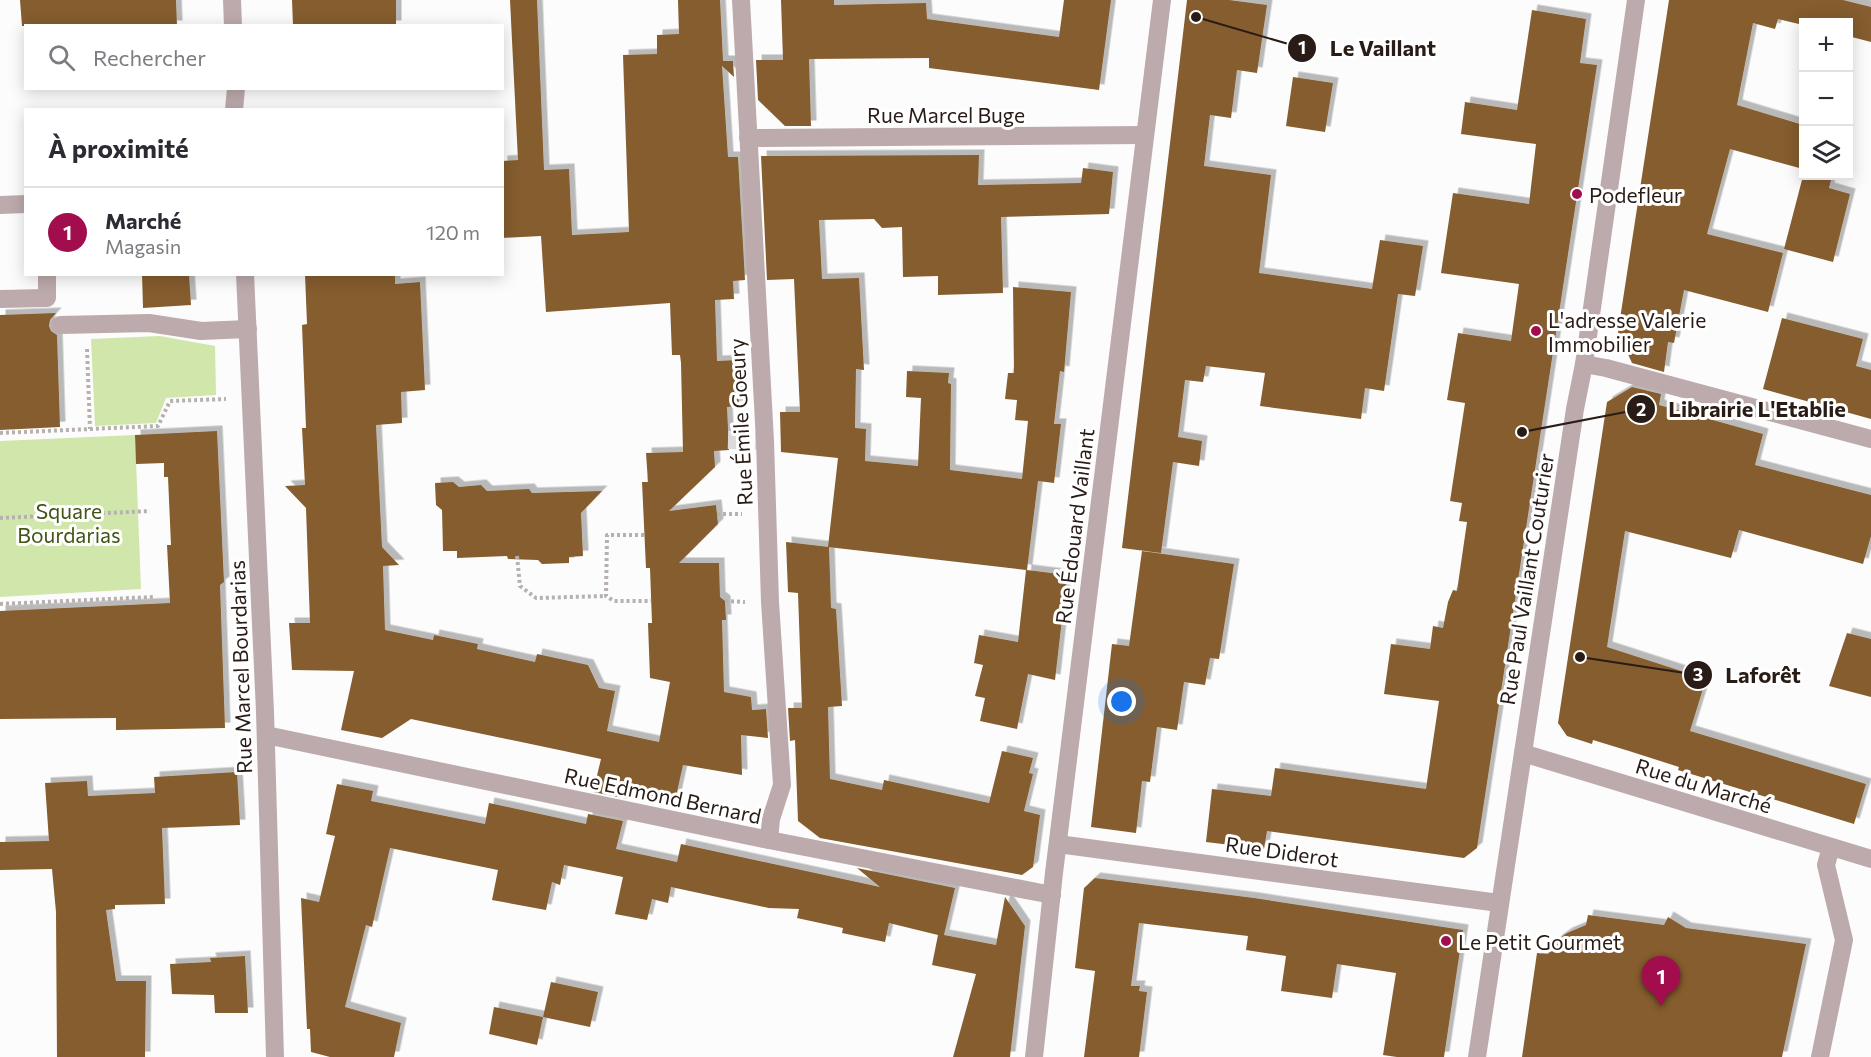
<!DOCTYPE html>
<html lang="fr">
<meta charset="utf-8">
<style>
:root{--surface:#fff;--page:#f2f2f3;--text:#2b2b33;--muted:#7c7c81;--line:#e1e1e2;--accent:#a20d4d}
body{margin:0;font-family:Commissioner,sans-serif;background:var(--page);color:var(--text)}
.controls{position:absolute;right:18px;top:18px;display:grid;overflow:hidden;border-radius:0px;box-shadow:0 3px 15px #0003}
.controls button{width:54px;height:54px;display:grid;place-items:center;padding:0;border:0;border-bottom:2px solid var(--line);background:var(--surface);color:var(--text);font:30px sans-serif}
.you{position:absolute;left:1122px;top:702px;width:21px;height:21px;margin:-15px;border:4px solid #fff;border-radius:50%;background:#1a73e8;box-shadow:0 0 0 9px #1a73e833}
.badge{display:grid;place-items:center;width:39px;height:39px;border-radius:50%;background:var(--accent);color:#fff;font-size:20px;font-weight:700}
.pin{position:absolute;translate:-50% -50px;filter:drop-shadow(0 2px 3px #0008)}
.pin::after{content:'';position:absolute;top:32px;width:21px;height:18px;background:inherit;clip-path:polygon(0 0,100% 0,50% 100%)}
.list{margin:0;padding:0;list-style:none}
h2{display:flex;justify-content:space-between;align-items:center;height:78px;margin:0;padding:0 24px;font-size:26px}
h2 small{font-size:20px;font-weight:400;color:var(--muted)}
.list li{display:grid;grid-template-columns:39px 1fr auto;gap:18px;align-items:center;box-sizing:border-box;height:90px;padding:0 24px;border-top:2px solid var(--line)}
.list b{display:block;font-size:22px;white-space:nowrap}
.list p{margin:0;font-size:20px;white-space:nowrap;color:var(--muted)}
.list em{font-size:20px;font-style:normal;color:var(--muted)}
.icon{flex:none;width:33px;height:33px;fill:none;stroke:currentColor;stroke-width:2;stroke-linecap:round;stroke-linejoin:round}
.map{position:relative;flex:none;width:1871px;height:1057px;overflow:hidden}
.search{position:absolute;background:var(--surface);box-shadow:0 3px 15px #0003;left:24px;top:24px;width:480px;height:66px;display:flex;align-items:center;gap:15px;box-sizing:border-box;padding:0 21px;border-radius:0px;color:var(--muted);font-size:22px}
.panel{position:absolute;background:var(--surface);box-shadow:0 3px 15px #0003;left:24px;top:108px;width:480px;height:168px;border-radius:0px}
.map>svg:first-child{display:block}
.green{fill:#d0e6aa}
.building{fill:#855d2d;filter:url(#shadow)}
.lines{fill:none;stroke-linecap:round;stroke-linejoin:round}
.minor-tunnel{stroke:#dcdada;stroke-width:18;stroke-dasharray:18 9;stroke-linecap:butt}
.path{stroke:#b6b1af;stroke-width:4;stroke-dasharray:3 3;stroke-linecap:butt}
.minor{stroke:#bdaaac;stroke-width:18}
.poi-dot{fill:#a20d4d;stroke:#fff;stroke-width:2}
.labels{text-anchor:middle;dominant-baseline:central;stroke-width:6;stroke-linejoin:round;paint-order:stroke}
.street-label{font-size:21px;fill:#291c16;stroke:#fff}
.poi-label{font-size:21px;fill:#291c16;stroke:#fff;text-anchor:start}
.park-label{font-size:21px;fill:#425515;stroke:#fff}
.leader{fill:none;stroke:#291c16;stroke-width:2}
.callout-dot{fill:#291c16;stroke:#fff;stroke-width:2}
.mark-label{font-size:18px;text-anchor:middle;font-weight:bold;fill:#fff}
.callout-label{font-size:22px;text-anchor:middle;font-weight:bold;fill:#291c16;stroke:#fff;stroke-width:6;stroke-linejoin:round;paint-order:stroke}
</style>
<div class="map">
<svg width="1871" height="1057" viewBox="0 0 1871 1057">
<defs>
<filter id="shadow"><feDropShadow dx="5.5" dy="-5.5" stdDeviation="0" flood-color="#0004"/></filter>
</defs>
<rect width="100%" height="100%" fill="#fcfcfc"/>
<!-- green -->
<g class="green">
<path d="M 160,336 L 215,346 L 216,395 L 166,398 L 156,423 L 95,426 L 91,339 Z"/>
<path d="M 135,435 L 141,589 L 0,597 L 0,441 Z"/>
</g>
<!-- building -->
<g class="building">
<path d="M 20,0 L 176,0 L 177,26 L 22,26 Z"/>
<path d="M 292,0 L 396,0 L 396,26 L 293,26 Z"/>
<path d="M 510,0 L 537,0 L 544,170 L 569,169 L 572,235 L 629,232 L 623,55 L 657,54 L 657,35 L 679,34 L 678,0 L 720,0 L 723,61 L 733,61 L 734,77 L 722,66 L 728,157 L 738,157 L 745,280 L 733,281 L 734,299 L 715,300 L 717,361 L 737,360 L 739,406 L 727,407 L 729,450 L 714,451 L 715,467 L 669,511 L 716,505 L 718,524 L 679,563 L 719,563 L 720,597 L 725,601 L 726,620 L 722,620 L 724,692 L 751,697 L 752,710 L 766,709 L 768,738 L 741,735 L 742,775 L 683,765 L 675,801 L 630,791 L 628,799 L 593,792 L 601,759 L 564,751 L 411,719 L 382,738 L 341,730 L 354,671 L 292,670 L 289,623 L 310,623 L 306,508 L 285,486 L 305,485 L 302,428 L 306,428 L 302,325 L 307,324 L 305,274 L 395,274 L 395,284 L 420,282 L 425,390 L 401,392 L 402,423 L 376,425 L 382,547 L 399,565 L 383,566 L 385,630 L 433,640 L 434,635 L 478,644 L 477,649 L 535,662 L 537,654 L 588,665 L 599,688 L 615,691 L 607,731 L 659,742 L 670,682 L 650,678 L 648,623 L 652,623 L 650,568 L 646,568 L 642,482 L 648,482 L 646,453 L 683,452 L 681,363 L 680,355 L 672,355 L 670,303 L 546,312 L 541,236 L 502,238 L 502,161 L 518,160 Z"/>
<path d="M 781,0 L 834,0 L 834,5 L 926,3 L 927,19 L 1059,37 L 1064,0 L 1111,0 L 1099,90 L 929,68 L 929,58 L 809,59 L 811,126 L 785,126 L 758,100 L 756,60 L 783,60 Z"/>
<path d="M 1187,0 L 1229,0 L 1267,5 L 1257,73 L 1237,70 L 1231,118 L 1210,115 L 1204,166 L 1271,175 L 1259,273 L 1372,289 L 1380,240 L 1423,246 L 1415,296 L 1398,294 L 1384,391 L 1365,388 L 1361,419 L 1260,406 L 1265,373 L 1206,366 L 1203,382 L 1185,380 L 1178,437 L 1202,441 L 1199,466 L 1173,462 L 1161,553 L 1122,548 Z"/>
<path d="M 1669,0 L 1843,0 L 1871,7 L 1871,42 L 1848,36 L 1848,22 L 1803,22 L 1803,25 L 1778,19 L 1775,29 L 1753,23 L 1737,105 L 1803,125 L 1803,169 L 1730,149 L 1707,234 L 1783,253 L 1768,312 L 1684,290 L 1674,343 L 1668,342 L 1664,372 L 1632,363 L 1618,332 Z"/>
<path d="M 1532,10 L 1586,19 L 1580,63 L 1597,65 L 1477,848 L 1464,858 L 1267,831 L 1264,849 L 1206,842 L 1212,789 L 1271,796 L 1275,768 L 1426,789 L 1439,701 L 1384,694 L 1391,644 L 1430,649 L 1433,626 L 1443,628 L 1448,602 L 1453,590 L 1457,591 L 1467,522 L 1459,521 L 1462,503 L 1450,501 L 1465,403 L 1447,400 L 1458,333 L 1511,341 L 1519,284 L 1441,273 L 1453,193 L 1529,204 L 1536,144 L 1461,134 L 1465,102 L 1517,110 Z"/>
<path d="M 1293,77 L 1333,83 L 1325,132 L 1286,126 Z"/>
<path d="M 979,155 L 978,185 L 1081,183 L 1083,168 L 1113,172 L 1109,214 L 1001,217 L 1003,293 L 938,295 L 938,276 L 903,277 L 902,227 L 882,228 L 874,219 L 819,220 L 822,279 L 859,278 L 864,370 L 856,369 L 855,428 L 866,429 L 865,461 L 918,466 L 921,398 L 906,397 L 907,371 L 949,373 L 948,383 L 951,384 L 950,470 L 1022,479 L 1028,421 L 1015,420 L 1017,400 L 1005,399 L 1008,373 L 1014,373 L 1013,287 L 1071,292 L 1064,372 L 1060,371 L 1054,424 L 1061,424 L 1054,483 L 1038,481 L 1027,570 L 1067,575 L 1055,680 L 1028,674 L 1017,729 L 980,721 L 985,698 L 975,696 L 983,665 L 974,663 L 979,635 L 1018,642 L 1026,570 L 828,547 L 838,458 L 781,452 L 780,412 L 800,412 L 794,279 L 767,280 L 761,156 Z"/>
<path d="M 1803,176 L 1832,176 L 1829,188 L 1850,194 L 1833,262 L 1784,249 Z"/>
<path d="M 142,274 L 189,274 L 191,305 L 143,308 Z"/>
<path d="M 56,313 L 50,320 L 49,326 L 51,331 L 57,335 L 60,427 L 0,430 L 0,315 Z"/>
<path d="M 1782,318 L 1863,339 L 1856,366 L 1871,370 L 1871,419 L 1763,389 Z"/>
<path d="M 1632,387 L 1661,394 L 1659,405 L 1763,434 L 1755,465 L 1871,495 L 1871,536 L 1863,564 L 1739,530 L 1731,558 L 1625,531 L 1607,647 L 1706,679 L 1690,731 L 1866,784 L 1854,824 L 1678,770 L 1679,767 L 1629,751 L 1593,740 L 1592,744 L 1567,736 L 1558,723 L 1607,402 Z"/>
<path d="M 217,431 L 224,582 L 220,585 L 225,728 L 116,730 L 116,718 L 0,719 L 0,611 L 170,603 L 167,545 L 171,545 L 168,477 L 164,477 L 164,463 L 136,464 L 135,435 Z"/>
<path d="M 453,482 L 459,487 L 481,485 L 487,491 L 529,489 L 532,493 L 602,491 L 581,513 L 583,556 L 569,557 L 569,563 L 542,564 L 538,560 L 508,559 L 507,556 L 457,558 L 457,551 L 443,551 L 442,510 L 436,505 L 435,483 Z"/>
<path d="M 786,542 L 829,547 L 831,608 L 836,609 L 842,706 L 828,707 L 830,779 L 882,790 L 884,780 L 989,803 L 1002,751 L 1033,758 L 1029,773 L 1033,774 L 1024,811 L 1040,815 L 1033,867 L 1022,875 L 820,838 L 798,821 L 795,740 L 790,741 L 788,708 L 802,708 L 798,593 L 788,592 Z"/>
<path d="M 1142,551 L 1234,564 L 1219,659 L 1210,658 L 1205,685 L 1184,682 L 1177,730 L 1157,727 L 1150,782 L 1142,781 L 1136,833 L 1091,827 L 1112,644 L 1129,646 Z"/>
<path d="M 1847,633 L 1871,639 L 1871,697 L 1829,686 Z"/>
<path d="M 237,772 L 240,825 L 162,828 L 165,904 L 115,905 L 115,909 L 106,910 L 116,981 L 146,981 L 145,1057 L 57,1057 L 56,912 L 52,869 L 0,870 L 0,842 L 49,841 L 45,783 L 87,781 L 88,796 L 155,793 L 154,777 Z"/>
<path d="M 337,784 L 373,791 L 371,801 L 485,824 L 489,803 L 586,824 L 588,814 L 623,821 L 616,849 L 677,862 L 681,844 L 880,887 L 857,868 L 955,888 L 944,935 L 996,945 L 1005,897 L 1025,926 L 1010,1057 L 953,1057 L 976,974 L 932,965 L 938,935 L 889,923 L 885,942 L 842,933 L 843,928 L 797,918 L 799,909 L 769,908 L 671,887 L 668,903 L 652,899 L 647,920 L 615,914 L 623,877 L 564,865 L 560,885 L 552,882 L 546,910 L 492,900 L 498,870 L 390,848 L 372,927 L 366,925 L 345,1007 L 401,1023 L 394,1057 L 330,1057 L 311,1052 L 310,1029 L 307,1029 L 301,898 L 319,902 L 335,836 L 326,834 Z"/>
<path d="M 1095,878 L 1254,898 L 1463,930 L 1444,1057 L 1397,1057 L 1383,1055 L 1396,973 L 1337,964 L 1332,998 L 1281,991 L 1286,956 L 1246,950 L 1248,936 L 1139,923 L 1131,986 L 1140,986 L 1139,991 L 1147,992 L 1139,1057 L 1084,1057 L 1095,971 L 1075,968 L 1084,888 Z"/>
<path d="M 1588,915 L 1664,925 L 1668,917 L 1686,928 L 1806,944 L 1782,1057 L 1522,1057 L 1537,953 L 1548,954 L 1557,940 L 1567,933 L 1586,925 Z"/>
<path d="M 245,956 L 248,1013 L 215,1013 L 214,995 L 172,994 L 170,964 L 211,962 L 210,958 Z"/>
<path d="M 551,982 L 598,992 L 590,1027 L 543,1017 Z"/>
<path d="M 494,1007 L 543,1017 L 537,1045 L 489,1034 Z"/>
</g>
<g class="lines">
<!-- minor-tunnel -->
<path class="minor-tunnel" d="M 728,440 L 765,441"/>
<!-- path -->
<g class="path">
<path d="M 87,349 L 90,429"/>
<path d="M 0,433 L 158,426 L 170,401 L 226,399"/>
<path d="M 717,514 L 742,514"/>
<path d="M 0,518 L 150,511"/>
<path d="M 644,535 L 607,535 L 606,596 L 614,601 L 651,601"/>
<path d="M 517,556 L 520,586 L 536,598 L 606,596"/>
<path d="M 725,601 L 745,602"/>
<path d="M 0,604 L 153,597"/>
</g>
<!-- minor -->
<g class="minor">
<path d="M 232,0 L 233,26"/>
<path d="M 741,0 L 765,441 L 770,602 L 782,785 L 771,819 L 769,840"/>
<path d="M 234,110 L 236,88"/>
<path d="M 748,138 L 1144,135"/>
<path d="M 0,205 L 26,204"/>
<path d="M 245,274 L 265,712 L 275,1057"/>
<path d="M 0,299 L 47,298 L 47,274"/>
<path d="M 60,325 L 149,323 L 201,331 L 248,329"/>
<path d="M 1584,364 L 1606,368 L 1871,439"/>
<path d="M 266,735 L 769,840 L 1052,895"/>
<path d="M 1523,753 L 1871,859"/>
<path d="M 1058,844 L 1499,903"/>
<path d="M 1034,1057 L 1054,873 L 1162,0"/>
<path d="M 1477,1057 L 1575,409 L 1584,364 L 1636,0"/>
<path d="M 1820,1057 L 1844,940 L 1826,865 L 1831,847"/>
</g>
</g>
<!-- markers -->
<g class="poi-dot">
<circle cx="1577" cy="194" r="6"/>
<circle cx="1536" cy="331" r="6"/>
<circle cx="1446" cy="941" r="6"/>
</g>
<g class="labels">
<!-- street labels -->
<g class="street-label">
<text x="946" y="114">Rue Marcel Buge</text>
<text transform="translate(740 422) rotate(-93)">Rue Émile Goeury</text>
<text transform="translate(1074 526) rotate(-83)">Rue Édouard Vaillant</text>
<text transform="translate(1526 579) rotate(-81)">Rue Paul Vaillant Couturier</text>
<text transform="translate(240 667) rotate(-92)">Rue Marcel Bourdarias</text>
<text transform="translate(1704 785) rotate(17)">Rue du Marché</text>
<text transform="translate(663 795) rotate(12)">Rue Edmond Bernard</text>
<text transform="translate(1282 851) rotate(8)">Rue Diderot</text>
</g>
<!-- poi labels -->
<g class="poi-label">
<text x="1589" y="194">Podefleur</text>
<text x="1548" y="319">L'adresse Valerie<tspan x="1548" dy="24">Immobilier</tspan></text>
<text x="1458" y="941">Le Petit Gourmet</text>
</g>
<!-- park labels -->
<g class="park-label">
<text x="69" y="510">Square<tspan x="69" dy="24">Bourdarias</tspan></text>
</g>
</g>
<!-- callouts -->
<path class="leader" d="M1196 17L1302 48M1522 432L1641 409M1580 657L1698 675"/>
<g class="callout-dot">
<circle cx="1196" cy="17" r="6"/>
<circle cx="1522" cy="432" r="6"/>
<circle cx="1580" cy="657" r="6"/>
<circle cx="1302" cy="48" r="15"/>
<circle cx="1641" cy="409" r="15"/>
<circle cx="1698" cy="675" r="15"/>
</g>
<g class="mark-label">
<text x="1302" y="54">1</text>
<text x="1641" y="416">2</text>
<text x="1698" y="681">3</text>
</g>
<g class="callout-label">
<text x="1383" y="56">Le Vaillant</text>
<text x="1757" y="417">Librairie L'Etablie</text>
<text x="1763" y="683">Laforêt</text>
</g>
</svg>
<div class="controls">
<button>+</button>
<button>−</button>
<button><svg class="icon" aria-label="layers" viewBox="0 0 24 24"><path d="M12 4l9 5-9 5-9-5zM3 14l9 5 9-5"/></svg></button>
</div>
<div class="you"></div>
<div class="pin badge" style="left:1661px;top:1006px">1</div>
<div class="search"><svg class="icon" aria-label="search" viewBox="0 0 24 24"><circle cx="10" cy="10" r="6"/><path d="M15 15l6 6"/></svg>Rechercher</div>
<section class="panel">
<h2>À proximité<small></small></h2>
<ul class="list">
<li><span class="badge">1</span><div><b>Marché</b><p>Magasin</p></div><em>120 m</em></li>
</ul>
</section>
</div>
